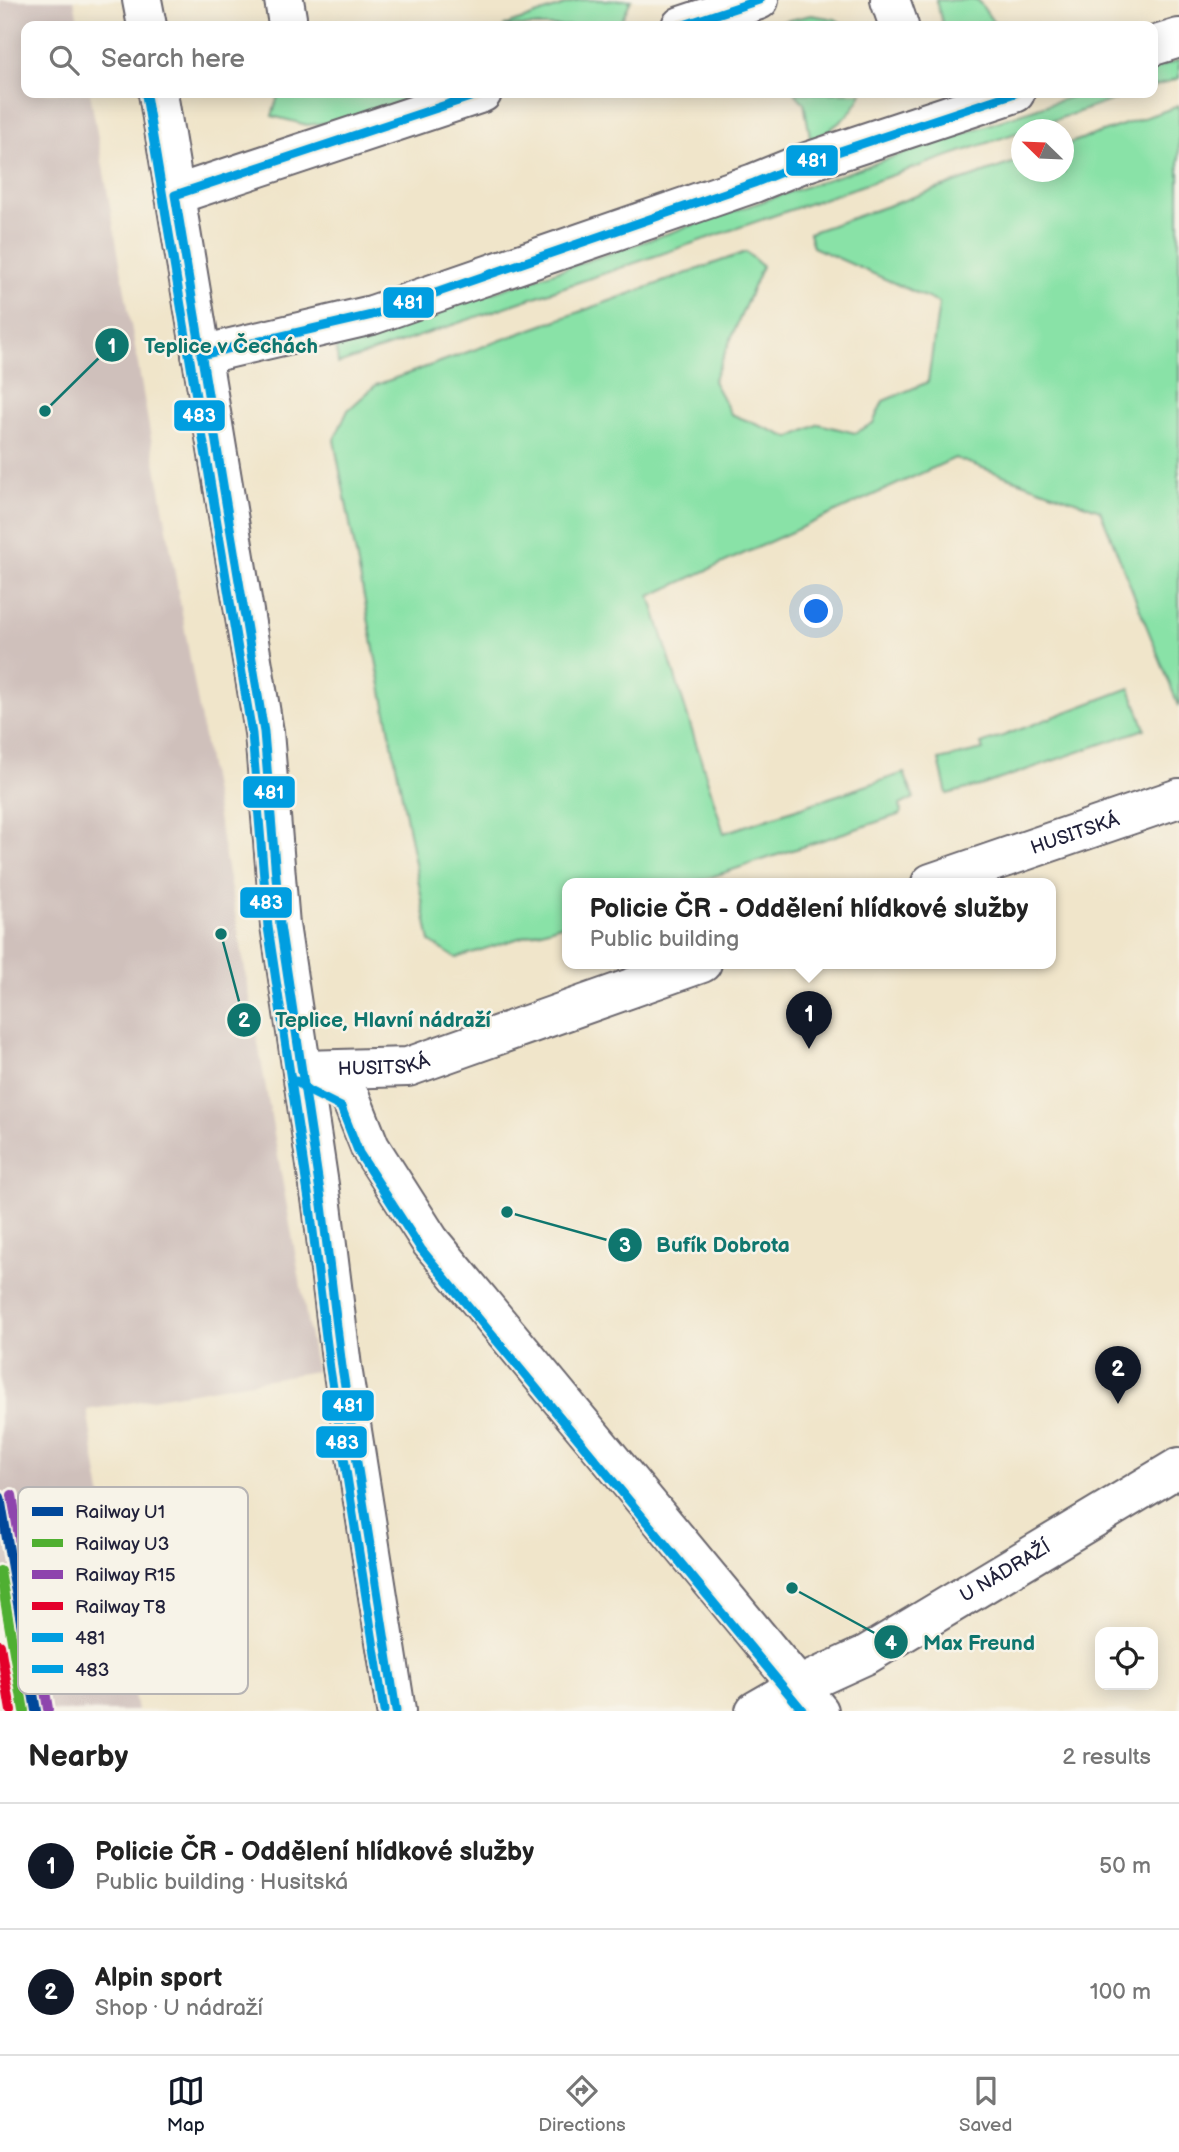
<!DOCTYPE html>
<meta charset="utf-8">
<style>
:root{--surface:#fff;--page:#f2f2f2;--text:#222;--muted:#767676;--line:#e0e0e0;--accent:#111827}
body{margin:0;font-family:"Balsamiq Sans",sans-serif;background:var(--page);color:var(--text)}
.controls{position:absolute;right:21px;bottom:21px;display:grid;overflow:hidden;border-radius:14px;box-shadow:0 4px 18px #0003}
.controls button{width:63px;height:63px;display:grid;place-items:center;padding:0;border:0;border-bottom:2px solid var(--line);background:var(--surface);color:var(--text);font:35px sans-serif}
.compass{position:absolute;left:1011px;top:119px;width:63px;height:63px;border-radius:50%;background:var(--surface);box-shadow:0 4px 18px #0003;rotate:293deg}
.you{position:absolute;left:817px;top:612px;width:24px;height:24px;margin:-18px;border:5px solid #fff;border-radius:50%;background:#1a73e8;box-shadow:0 0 0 10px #1a73e833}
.badge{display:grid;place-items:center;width:46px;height:46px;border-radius:50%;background:var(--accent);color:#fff;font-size:23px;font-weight:700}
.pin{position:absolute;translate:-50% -58px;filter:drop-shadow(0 2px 4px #0008)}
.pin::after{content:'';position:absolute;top:37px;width:24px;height:21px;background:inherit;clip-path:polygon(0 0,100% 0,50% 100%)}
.popup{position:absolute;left:562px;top:878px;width:494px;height:91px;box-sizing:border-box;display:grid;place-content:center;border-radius:14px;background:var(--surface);filter:drop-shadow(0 2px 5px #0005);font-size:23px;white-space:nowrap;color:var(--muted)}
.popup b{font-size:26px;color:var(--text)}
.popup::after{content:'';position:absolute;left:50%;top:100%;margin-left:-14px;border:14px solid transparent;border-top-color:var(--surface)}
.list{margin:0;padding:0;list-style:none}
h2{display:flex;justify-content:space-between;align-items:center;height:91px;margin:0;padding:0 28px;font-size:30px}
h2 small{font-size:23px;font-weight:400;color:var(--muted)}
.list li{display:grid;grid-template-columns:46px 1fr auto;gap:21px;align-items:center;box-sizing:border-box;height:126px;padding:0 28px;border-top:2px solid var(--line)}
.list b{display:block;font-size:26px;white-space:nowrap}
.list p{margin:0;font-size:23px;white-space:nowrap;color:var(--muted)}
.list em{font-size:23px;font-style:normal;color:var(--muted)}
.icon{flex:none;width:38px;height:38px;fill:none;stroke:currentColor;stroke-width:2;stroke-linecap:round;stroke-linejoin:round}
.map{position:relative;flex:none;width:1179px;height:1711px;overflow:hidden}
.search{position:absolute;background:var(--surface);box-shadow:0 4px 18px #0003;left:21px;right:21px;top:21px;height:77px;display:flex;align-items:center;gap:18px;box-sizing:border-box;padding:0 24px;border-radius:14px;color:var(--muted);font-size:26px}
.sheet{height:343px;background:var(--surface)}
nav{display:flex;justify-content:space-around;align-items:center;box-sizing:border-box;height:98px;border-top:2px solid var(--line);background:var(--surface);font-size:19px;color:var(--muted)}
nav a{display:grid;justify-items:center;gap:4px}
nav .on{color:var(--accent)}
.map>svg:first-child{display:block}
.industrial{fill:#cfc0bb}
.green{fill:#89e2a7;stroke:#568271;stroke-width:2}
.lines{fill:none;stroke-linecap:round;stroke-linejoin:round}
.minor-casing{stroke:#6a666d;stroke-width:42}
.major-casing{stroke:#6a666d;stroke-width:42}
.minor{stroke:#fff;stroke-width:38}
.major{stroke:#fff;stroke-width:38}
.bus-1-casing{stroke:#f7f3e8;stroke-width:14}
.bus-2-casing{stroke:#f7f3e8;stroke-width:14}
.bus-1{stroke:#009ee0;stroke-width:9}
.bus-2{stroke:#009ee0;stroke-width:9}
.rail-1-casing{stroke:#f7f3e8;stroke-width:16}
.rail-2-casing{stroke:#f7f3e8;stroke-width:16}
.rail-3-casing{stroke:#f7f3e8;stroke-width:16}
.rail-4-casing{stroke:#f7f3e8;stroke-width:16}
.rail-1{stroke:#00479a;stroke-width:10}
.rail-2{stroke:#50af30;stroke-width:10}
.rail-3{stroke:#8e44ad;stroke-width:10}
.rail-4{stroke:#e4002b;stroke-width:10}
.labels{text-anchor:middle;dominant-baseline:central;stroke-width:5;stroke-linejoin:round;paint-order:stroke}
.street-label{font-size:19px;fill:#22223b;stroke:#f7f3e8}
.key{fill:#f7f3e8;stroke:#b7b4b4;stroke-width:2}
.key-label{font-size:19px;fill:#22223b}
.leader{fill:none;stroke:#0f766e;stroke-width:2.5}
.callout-dot{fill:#0f766e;stroke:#f7f3e8;stroke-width:2.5}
.mark-label{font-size:21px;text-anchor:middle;font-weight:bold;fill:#fff}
.callout-label{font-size:21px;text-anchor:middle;font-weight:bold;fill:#0f766e;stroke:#f7f3e8;stroke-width:5;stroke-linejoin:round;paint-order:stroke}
.line-badge{stroke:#f7f3e8;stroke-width:2.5}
.badge-label{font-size:19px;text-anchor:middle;font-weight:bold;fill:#fff}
</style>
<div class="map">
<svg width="1179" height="1711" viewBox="0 0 1179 1711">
<rect width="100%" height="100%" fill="#f7f3e8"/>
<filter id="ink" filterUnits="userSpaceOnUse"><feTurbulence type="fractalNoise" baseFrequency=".0143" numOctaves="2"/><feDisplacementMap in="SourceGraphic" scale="14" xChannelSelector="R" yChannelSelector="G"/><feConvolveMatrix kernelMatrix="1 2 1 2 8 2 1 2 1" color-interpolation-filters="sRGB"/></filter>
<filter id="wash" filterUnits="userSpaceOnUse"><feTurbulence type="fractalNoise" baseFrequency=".00686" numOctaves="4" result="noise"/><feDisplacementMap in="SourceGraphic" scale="28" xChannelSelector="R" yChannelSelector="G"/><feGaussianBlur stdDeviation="1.57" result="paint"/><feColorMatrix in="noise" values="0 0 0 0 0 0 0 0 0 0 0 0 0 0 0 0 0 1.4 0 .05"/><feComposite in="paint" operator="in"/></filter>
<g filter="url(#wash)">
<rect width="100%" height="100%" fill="#f0e5ca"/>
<!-- industrial -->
<path class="industrial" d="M 0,0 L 74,0 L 79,26 L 26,26 L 26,93 L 90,93 L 316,1371 L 87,1410 L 137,1711 L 0,1711 Z"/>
<!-- green -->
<g class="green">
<path d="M 579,0 L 631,0 L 619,26 L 503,26 Z"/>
<path d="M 936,0 L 978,0 L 996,26 L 943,26 Z"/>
<path d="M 811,15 L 835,19 L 846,26 L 764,26 Z"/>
<path d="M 1179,60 L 1179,78 L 1153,87 L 1153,69 Z"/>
<path d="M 279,93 L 429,93 L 348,121 L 307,125 L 272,116 Z"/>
<path d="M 795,93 L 862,93 C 853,116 831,129 811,142 L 804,103 Z"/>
<path d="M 1082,93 L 1134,93 L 338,364 L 336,346 Z"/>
<path d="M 1179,106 L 1179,707 L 1100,510 L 955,458 L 650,596 L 724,833 L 904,773 L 914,798 L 900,805 L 901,814 L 693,883 L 568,883 L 567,923 L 456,958 L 430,942 L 334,440 L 348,410 L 376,385 L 746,252 L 762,266 L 713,381 L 731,414 L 790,438 L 819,424 L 855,433 L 873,423 L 883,401 L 928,382 L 939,303 L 813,247 L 809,233 L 1021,160 L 1021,172 L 1064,172 L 1064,145 Z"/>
<path d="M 1130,688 L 1145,729 L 983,785 L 947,794 L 939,760 L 983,750 L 981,744 Z"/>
</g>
</g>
<g filter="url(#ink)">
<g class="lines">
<!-- minor casing -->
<g class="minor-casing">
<g id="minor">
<path d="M 284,0 L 287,18"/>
<path d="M 890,0 L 899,26"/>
<path d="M 681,26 L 759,0"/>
<path d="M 1153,46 L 1179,38"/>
<path d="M 175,195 L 482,93"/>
<path d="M 201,355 L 372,315 L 754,183 L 801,164 L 1015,93"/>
<path id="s1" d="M 931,883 L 1179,798"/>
<path d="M 302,1070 L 316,1081 L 341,1091 L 351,1099 L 370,1147 L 430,1241 L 819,1711"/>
<path id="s2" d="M 304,1070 L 408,1067 L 702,963"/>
<path id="s3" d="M 755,1711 L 798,1686 L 866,1655 L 1179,1467"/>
</g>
</g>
<!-- major casing -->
<g class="major-casing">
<g id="major">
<path d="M 142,0 L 147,26"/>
<path d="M 158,93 L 264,732 L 280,925 L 322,1205 L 342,1367 L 396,1711"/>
</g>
</g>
<!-- minor -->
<use href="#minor" class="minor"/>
<!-- major -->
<use href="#major" class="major"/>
<!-- bus-1 casing -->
<g class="bus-1-casing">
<g id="bus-1">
<path d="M 681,26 L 759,0"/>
<path d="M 201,355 L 372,315 L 754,183 L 801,164 L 1015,93"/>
<path d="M 396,1711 L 342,1367 L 322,1205 L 280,925 L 264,732 L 175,195 L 482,93"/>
</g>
</g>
<!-- bus-2 casing -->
<g class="bus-2-casing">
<g id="bus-2">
<path d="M 146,95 L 252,734 L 268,927 L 310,1207 L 330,1369 L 384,1711"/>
<path d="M 296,1081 L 309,1091 L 341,1107 L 359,1153 L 421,1249 L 803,1711"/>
</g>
</g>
<!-- bus-1 -->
<use href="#bus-1" class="bus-1"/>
<!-- bus-2 -->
<use href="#bus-2" class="bus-2"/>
<!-- rail-1 casing -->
<g class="rail-1-casing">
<path id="rail-1" d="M 0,1497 L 36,1711"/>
</g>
<!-- rail-2 casing -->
<g class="rail-2-casing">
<path id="rail-2" d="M 0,1571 L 24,1711"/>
</g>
<!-- rail-3 casing -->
<g class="rail-3-casing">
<path id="rail-3" d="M 12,1495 L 48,1709"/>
</g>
<!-- rail-4 casing -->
<g class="rail-4-casing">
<path id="rail-4" d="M 0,1645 L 11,1711"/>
</g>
<!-- rail-1 -->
<use href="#rail-1" class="rail-1"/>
<!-- rail-2 -->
<use href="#rail-2" class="rail-2"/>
<!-- rail-3 -->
<use href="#rail-3" class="rail-3"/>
<!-- rail-4 -->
<use href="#rail-4" class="rail-4"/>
</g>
</g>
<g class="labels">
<!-- street labels -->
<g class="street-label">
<text stroke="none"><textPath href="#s1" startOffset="152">HUSITSKÁ</textPath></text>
<text stroke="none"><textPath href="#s2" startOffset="80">HUSITSKÁ</textPath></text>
<text stroke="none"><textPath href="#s3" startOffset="287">U NÁDRAŽÍ</textPath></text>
</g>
</g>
<!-- legend -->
<rect x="18" y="1487" width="230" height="207" rx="10" class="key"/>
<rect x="32" y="1507" width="31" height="9" fill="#00479a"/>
<rect x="32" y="1539" width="31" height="8" fill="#50af30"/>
<rect x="32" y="1570" width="31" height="9" fill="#8e44ad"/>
<rect x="32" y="1602" width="31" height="8" fill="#e4002b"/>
<rect x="32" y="1633" width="31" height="9" fill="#009ee0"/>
<rect x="32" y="1665" width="31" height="8" fill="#009ee0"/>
<g class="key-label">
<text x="75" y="1518">Railway U1</text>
<text x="75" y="1550">Railway U3</text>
<text x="75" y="1581">Railway R15</text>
<text x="75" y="1613">Railway T8</text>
<text x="75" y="1644">481</text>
<text x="75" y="1676">483</text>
</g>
<!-- callouts -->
<path class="leader" d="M45 411L112 345M221 934L244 1020M507 1212L625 1245M792 1588L891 1642"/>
<g class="callout-dot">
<circle cx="45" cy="411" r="7"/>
<circle cx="221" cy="934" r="7"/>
<circle cx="507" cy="1212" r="7"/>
<circle cx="792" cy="1588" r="7"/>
<circle cx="112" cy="345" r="18"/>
<circle cx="244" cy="1020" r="18"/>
<circle cx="625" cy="1245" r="18"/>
<circle cx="891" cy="1642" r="18"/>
</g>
<g class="mark-label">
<text x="112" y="353">1</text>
<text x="244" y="1027">2</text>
<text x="625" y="1252">3</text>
<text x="891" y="1650">4</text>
</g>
<g class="callout-label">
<text x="231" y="353">Teplice v Čechách</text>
<text x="383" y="1027">Teplice, Hlavní nádraží</text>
<text x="723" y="1252">Bufík Dobrota</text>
<text x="979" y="1650">Max Freund</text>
</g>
<g class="line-badge">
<rect x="785" y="144" width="54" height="33" rx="7" fill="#009ee0"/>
<rect x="382" y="286" width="53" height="33" rx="7" fill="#009ee0"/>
<rect x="173" y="399" width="53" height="33" rx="7" fill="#009ee0"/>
<rect x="242" y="775" width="54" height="34" rx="7" fill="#009ee0"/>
<rect x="239" y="886" width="54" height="33" rx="7" fill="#009ee0"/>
<rect x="321" y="1389" width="54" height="33" rx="7" fill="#009ee0"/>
<rect x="315" y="1425" width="53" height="34" rx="7" fill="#009ee0"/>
</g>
<g class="badge-label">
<text x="812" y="167">481</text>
<text x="408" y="309">481</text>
<text x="199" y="422">483</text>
<text x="269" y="799">481</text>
<text x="266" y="909">483</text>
<text x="348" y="1412">481</text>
<text x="342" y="1449">483</text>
</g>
</svg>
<div class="controls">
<button><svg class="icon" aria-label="locate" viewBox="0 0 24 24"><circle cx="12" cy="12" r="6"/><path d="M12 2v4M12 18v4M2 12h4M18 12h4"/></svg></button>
</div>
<svg class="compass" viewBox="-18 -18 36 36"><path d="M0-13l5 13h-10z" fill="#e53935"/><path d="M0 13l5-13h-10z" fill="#767676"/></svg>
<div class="you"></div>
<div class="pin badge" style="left:809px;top:1049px">1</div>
<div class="popup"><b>Policie ČR - Oddělení hlídkové služby</b>Public building</div>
<div class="pin badge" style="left:1118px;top:1404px">2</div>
<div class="search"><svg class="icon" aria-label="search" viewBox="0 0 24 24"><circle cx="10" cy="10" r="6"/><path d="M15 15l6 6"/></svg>Search here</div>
</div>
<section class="sheet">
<h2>Nearby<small>2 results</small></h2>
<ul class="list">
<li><span class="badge">1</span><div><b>Policie ČR - Oddělení hlídkové služby</b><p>Public building · Husitská</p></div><em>50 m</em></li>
<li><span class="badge">2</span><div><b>Alpin sport</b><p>Shop · U nádraží</p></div><em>100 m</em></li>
</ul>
</section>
<nav>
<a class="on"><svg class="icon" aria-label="map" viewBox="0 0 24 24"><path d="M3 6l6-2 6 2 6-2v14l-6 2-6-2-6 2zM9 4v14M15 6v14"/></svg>Map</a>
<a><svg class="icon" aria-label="directions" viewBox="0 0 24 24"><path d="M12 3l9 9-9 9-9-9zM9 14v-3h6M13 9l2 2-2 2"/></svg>Directions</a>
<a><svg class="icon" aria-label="saved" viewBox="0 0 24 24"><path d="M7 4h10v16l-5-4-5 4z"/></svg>Saved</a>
</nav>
